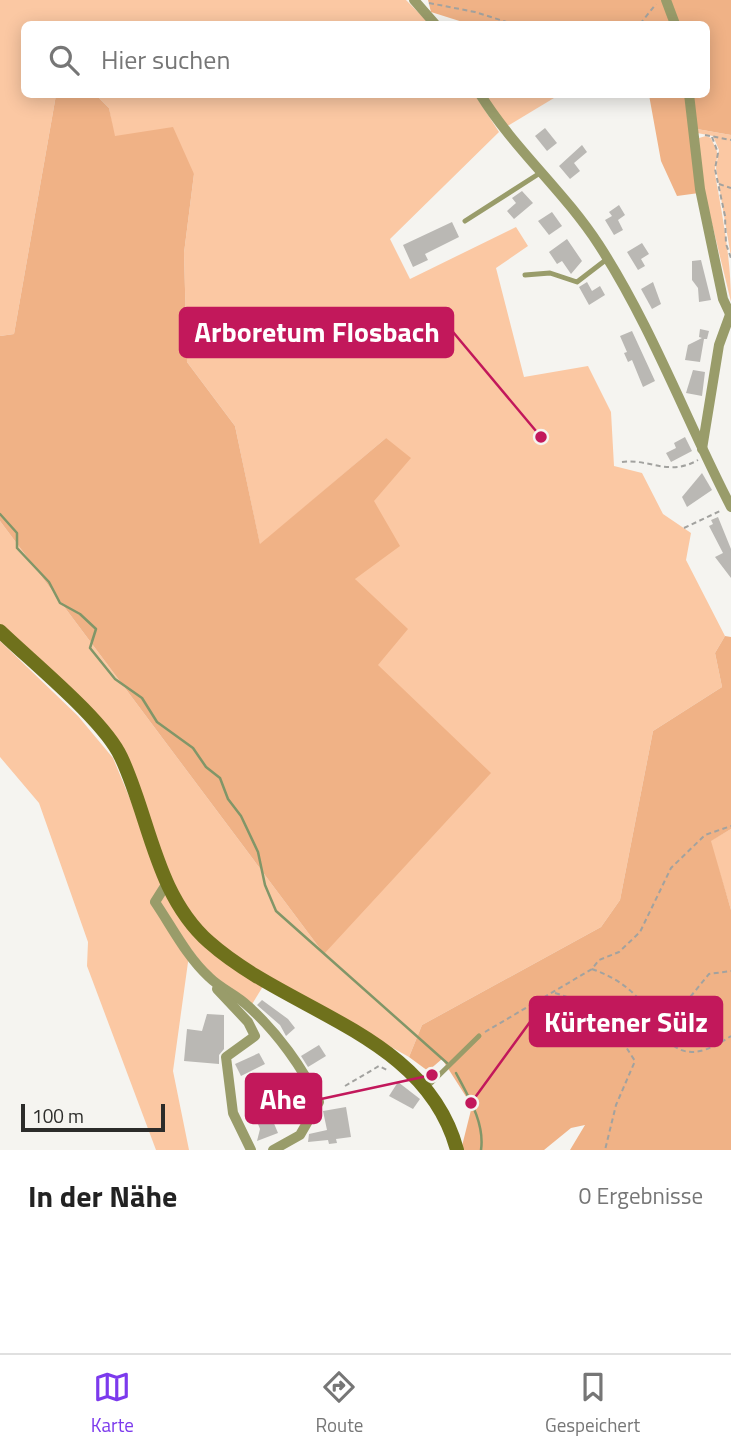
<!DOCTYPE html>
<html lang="de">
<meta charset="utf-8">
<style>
:root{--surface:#fff;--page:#f6f6f6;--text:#222;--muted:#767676;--line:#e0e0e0;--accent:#7c3aed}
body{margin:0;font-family:"Titillium Web",sans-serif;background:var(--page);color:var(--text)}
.scale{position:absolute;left:21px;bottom:18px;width:144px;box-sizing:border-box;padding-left:7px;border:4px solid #2c2c2a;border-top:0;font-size:19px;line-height:24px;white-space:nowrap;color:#2c2c2a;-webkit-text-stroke:5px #f5f4f0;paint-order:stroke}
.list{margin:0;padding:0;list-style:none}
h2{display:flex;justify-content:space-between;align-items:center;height:91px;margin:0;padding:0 28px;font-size:30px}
h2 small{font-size:23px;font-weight:400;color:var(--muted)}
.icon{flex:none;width:38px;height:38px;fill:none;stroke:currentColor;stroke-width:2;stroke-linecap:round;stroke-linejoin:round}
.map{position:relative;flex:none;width:731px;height:1150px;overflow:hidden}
.search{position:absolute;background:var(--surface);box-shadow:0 4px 18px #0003;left:21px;right:21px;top:21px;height:77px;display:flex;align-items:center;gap:18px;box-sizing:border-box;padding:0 24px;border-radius:10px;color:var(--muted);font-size:26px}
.sheet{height:203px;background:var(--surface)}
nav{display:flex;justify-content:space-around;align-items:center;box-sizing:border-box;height:98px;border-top:2px solid var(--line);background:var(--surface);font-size:19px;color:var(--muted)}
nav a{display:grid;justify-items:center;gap:4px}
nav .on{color:var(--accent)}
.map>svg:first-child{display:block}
.green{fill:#fbc8a3}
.forest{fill:#f0b286}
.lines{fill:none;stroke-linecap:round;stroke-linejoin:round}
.stream{stroke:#819668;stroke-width:2.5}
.building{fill:#bab8b4}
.path{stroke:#a2a29f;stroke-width:2;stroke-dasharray:5 3.5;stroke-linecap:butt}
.service{stroke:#999c6a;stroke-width:5}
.minor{stroke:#999c6a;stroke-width:10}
.secondary{stroke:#6f711c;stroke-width:14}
.leader{fill:none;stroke:#c2185b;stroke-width:2.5}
.callout-dot{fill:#c2185b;stroke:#f5f4f0;stroke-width:2.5}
.callout{fill:#c2185b;stroke:#c2185b;stroke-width:2.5}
.callout-label{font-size:28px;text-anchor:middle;font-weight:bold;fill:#fff}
</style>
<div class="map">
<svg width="731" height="1150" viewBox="0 0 731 1150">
<rect width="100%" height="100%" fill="#f5f4f0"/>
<!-- green -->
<g class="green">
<path d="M 0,0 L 406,0 L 430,24 L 24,24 L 24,94 L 56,95 L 14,334 L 0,336 Z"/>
<path d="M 96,95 L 475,95 L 499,132 L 390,239 L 410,279 L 516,227 L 528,246 L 496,268 L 524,377 L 588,366 L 611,412 L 614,466 L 642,473 L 663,514 L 691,533 L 686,560 L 725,636 L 715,653 L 722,687 L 653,731 L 620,900 L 601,927 L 422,1025 L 409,1057 L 266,977 L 209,939 L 168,883 L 122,754 L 0,627 L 0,521 L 324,954 L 378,665 L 355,579 L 386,438 L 260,545 L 235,426 L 187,362 L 184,253 L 194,174 L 114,137 L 109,108 Z"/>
<path d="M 485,95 L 559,95 L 506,127 Z"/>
<path d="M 697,129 L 731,135 L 731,257 L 716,168 L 719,150 L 713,136 L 697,133 Z"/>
<path d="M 706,136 L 711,138 C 712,142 717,148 717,153 C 718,160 714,166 715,174 C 723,219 731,260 731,302 L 700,174 L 699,138 Z"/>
<path d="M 0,641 L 78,716 L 113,758 L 165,883 L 154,901 L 189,955 L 173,1071 L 189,1150 L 156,1150 L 87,966 L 88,942 L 39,803 L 0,757 Z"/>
<path d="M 731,829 L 731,910 L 710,841 Z"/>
<path d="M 163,891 L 265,983 L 251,1006 L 211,976 L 156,902 Z"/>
</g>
<!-- forest -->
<g class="forest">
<path d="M 428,0 L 731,0 L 731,135 L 697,129 L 699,193 L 677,196 L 661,161 L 649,95 L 706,94 L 706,24 L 469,24 L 431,12 Z"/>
<path d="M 56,95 L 96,95 L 109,108 L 115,136 L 173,127 L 194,174 L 184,253 L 187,362 L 235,426 L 260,544 L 386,438 L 411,458 L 374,501 L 400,546 L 355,579 L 408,629 L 378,665 L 491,773 L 324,954 L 0,521 L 0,336 L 14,334 Z"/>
<path d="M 725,636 L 731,637 L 731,829 L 711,841 L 731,910 L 731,1150 L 570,1150 L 585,1125 L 571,1128 L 544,1150 L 461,1150 L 472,1106 L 442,1059 L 428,1071 L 409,1057 L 422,1025 L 601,927 L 620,900 L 653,731 L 722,687 L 715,653 Z"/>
</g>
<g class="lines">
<!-- stream -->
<g class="stream">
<path d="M 0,514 L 17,533 L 17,548 L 49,582 L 60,603 L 80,614 L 96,629 L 90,648 L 115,679 L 142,698 L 157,722 L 193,748 L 206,767 L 220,778 L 228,799 L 241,816 L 258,852 L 265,885 L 276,911 L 447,1063"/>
<path d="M 456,1073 C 468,1096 485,1123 481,1150"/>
</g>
</g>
<!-- building -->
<g class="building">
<path d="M 545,128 L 557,143 L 547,151 L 535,136 Z"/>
<path d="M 582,145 L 587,152 L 574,163 L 580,171 L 570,179 L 559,166 Z"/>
<path d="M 522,191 L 533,203 L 514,219 L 507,211 L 516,203 L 512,198 Z"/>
<path d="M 619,205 L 625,215 L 618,220 L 623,230 L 614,235 L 605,220 L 612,216 L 609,212 Z"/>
<path d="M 552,212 L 562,226 L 549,235 L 538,221 Z"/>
<path d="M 452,222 L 459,237 L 425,254 L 428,260 L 413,267 L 403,245 Z"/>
<path d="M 567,239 L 582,261 L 571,274 L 562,261 L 557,264 L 549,252 Z"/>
<path d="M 642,243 L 649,254 L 641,259 L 645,266 L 638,270 L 627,252 Z"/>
<path d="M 701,260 L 711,300 L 699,302 L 698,288 L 692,280 L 692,261 Z"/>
<path d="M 587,282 L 592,291 L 600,286 L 605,295 L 589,305 L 579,287 Z"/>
<path d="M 653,282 L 661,304 L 652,309 L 641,289 Z"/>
<path d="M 700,329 L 709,331 L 707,339 L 704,339 L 700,362 L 685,360 L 688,345 L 702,338 L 699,337 Z"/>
<path d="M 632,331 L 655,381 L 643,387 L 632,360 L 628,362 L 624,353 L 627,352 L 620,336 Z"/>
<path d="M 693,370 L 705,372 L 702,396 L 686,393 Z"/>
<path d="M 685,437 L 692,451 L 671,462 L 666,453 L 676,448 L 674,443 Z"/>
<path d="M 702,473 L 712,490 L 687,507 L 682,497 Z"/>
<path d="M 718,517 L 731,549 L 731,578 L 715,557 L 723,553 L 709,526 L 713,524 L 711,520 Z"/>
<path d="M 262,1000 L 288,1019 L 295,1028 L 286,1036 L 280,1025 L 257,1005 Z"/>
<path d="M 207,1014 L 224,1015 L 224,1049 L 219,1055 L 219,1064 L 184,1061 L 187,1029 L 202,1031 Z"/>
<path d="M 319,1045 L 326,1056 L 308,1067 L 301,1056 Z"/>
<path d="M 259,1053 L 265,1064 L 241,1076 L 235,1064 Z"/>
<path d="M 398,1082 L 420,1099 L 413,1109 L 389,1096 Z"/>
<path d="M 346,1107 L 351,1137 L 336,1139 L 337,1143 L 329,1144 L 328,1140 L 308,1142 L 309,1134 L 327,1130 L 323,1111 Z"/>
<path d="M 270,1114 L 278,1133 L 257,1141 L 260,1129 L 256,1119 Z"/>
</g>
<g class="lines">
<!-- path -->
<g class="path">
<path d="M 429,3 L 475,12 L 513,24"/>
<path d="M 640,24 L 656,4"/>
<path d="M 705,135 L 731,140"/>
<path d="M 712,137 L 718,153 L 715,169 L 725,216 L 726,244 L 731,258"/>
<path d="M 719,184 L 731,188"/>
<path d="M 622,462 C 648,458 669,477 698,460"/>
<path d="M 684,528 L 720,511"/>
<path d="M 592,969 C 620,979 637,993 653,1018 L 673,1018 L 709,974 L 731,971"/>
<path d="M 555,993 C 600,1007 610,1022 635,1061 L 616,1105 L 605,1150"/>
<path d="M 653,1019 C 674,1059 695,1060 731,1036"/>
<path d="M 485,1032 L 592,969 L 599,960 L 619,952 L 640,932 L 671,868 L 705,835 L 731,826"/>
<path d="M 345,1086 L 379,1066 L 387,1070"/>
</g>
<!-- service -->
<g class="service">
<path d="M 465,221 L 540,173"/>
<path d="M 525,275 L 550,273 L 577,282 L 607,259"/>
<path d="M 427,1087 L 479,1036"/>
</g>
<!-- minor -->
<g class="minor">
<path d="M 414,0 L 435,24"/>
<path d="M 666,0 L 675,24"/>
<path d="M 480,94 C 514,149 564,191 599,245 C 652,327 686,420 731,507"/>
<path d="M 689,94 L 700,189 L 723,299 L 730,314"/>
<path d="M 702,449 L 719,345 L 731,312"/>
<path d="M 167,883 L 155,902 C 172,927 187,957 209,977 C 221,989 237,995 248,1006 C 277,1032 303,1068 319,1102 L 300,1135 L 273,1150"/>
<path d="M 217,989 L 248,1022 L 255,1036 L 226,1057 L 233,1113 L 251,1150"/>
</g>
<!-- secondary -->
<path class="secondary" d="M 0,631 C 32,662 104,720 121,757 C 150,818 155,894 209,942 C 289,1013 426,1034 457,1150"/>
</g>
<!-- callouts -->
<path class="leader" d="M541 437L453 332M471 1103L530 1022M432 1075L321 1099"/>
<g class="callout-dot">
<circle cx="541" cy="437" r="7"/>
<circle cx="471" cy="1103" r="7"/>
<circle cx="432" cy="1075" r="7"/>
</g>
<g class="callout">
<rect x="180" y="308" width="273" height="49" rx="7"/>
<rect x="530" y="997" width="192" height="49" rx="7"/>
<rect x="246" y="1074" width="75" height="49" rx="7"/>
</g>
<g class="callout-label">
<text x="317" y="342">Arboretum Flosbach</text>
<text x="626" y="1032">Kürtener Sülz</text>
<text x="283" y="1109">Ahe</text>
</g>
</svg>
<div class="scale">100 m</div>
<div class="search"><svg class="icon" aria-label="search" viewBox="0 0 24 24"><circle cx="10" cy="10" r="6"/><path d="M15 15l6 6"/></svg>Hier suchen</div>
</div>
<section class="sheet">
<h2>In der Nähe<small>0 Ergebnisse</small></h2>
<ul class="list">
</ul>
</section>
<nav>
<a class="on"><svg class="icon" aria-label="map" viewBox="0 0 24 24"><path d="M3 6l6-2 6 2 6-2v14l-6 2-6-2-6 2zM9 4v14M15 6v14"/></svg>Karte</a>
<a><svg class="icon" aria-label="directions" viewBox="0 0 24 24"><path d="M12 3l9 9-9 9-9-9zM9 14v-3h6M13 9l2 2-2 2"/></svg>Route</a>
<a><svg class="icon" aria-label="saved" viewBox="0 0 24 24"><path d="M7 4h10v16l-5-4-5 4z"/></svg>Gespeichert</a>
</nav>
